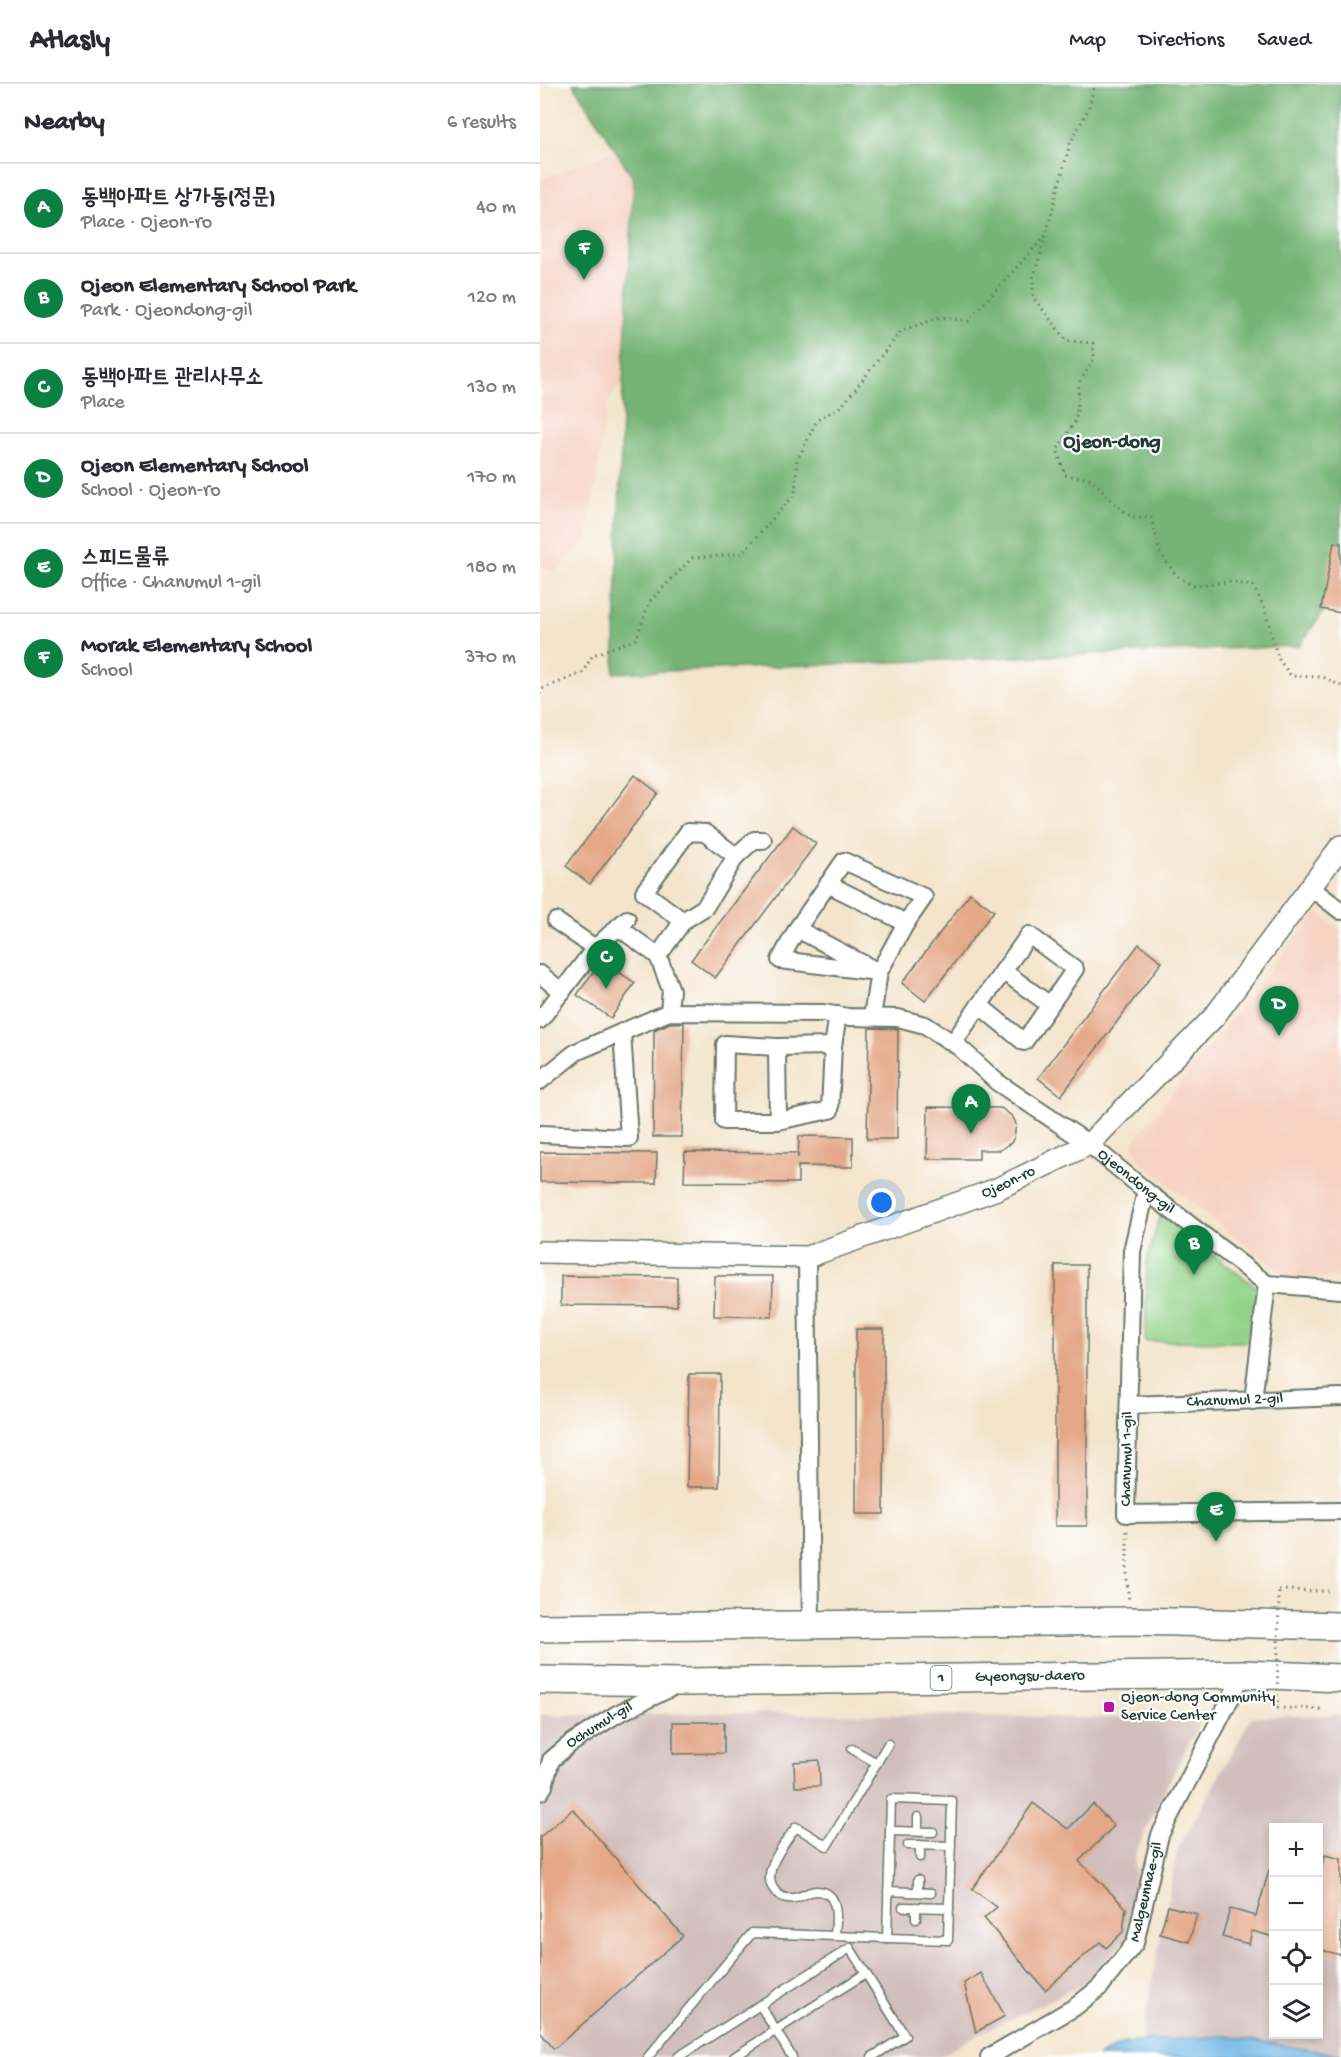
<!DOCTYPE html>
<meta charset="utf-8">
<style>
:root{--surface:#fff;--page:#f2f2f3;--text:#2b2b33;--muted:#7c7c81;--line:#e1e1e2;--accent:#0b8043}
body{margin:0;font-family:"Gochi Hand","Poor Story",sans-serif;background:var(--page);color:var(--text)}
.controls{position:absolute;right:18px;bottom:18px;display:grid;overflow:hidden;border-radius:0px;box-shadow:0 3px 9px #0003}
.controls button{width:54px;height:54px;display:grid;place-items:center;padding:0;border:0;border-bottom:2px solid var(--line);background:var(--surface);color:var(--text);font:30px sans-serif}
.you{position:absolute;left:342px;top:1119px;width:21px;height:21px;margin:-15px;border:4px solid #fff;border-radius:50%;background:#1a73e8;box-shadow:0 0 0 9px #1a73e833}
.badge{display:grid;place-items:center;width:39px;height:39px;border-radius:50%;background:var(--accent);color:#fff;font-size:20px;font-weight:700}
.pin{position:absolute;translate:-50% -50px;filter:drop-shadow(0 2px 3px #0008)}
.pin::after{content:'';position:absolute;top:32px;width:21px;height:18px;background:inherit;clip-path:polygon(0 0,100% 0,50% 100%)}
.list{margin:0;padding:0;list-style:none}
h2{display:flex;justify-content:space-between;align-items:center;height:78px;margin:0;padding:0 24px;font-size:26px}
h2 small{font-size:20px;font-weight:400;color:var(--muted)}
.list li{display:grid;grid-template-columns:39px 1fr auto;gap:18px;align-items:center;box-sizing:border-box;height:90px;padding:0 24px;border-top:2px solid var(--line)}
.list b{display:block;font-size:22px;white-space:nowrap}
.list p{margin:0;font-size:20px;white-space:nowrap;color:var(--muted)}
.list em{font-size:20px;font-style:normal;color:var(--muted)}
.icon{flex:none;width:33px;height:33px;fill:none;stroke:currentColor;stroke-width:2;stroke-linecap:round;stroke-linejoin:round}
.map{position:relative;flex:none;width:801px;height:1973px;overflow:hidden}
header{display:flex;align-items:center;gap:36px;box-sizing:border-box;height:84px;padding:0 30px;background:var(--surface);border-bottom:2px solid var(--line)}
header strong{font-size:28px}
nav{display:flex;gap:33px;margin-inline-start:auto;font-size:21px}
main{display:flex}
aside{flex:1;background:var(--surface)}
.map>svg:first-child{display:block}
.built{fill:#f6d2c3}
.industrial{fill:#d1bfbd;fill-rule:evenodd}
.green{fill:#92d288;stroke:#58885e;stroke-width:1.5}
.forest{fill:#75b474;stroke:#4a7854;stroke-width:1.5}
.water{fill:#72b9e9;stroke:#487b8e;stroke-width:1.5}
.building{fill:#e4a788}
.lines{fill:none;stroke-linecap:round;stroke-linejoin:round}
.service-casing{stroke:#697769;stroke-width:11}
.minor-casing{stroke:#697769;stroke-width:20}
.tertiary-casing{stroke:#697769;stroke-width:24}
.primary-casing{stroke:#697769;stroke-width:30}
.path{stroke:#697769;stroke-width:3;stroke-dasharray:1.5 4.5;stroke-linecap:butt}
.service{stroke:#fff;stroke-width:8}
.minor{stroke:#fff;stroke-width:16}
.tertiary{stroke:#fff;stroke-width:21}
.primary{stroke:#fff;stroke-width:27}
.path-bridge{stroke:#697769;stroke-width:3;stroke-dasharray:1.5 4.5;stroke-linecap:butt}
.poi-dot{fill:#b5179e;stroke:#fff;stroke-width:2}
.labels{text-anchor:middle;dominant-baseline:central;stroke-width:4.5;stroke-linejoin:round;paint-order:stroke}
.shield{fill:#fff;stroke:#627771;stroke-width:1.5}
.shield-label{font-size:15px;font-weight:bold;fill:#1f3d34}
.street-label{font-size:16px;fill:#1f3d34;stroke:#fff}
.poi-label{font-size:16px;fill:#1f3d34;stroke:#fff;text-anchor:start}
.quarter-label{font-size:20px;font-weight:bold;fill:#1f3d34;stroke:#fff}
</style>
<header>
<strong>Atlasly</strong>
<nav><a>Map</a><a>Directions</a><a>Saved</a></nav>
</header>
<main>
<aside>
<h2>Nearby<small>6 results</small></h2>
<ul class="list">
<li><span class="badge">A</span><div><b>동백아파트 상가동(정문)</b><p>Place · Ojeon-ro</p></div><em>40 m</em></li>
<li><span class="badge">B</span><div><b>Ojeon Elementary School Park</b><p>Park · Ojeondong-gil</p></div><em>120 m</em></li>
<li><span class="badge">C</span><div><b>동백아파트 관리사무소</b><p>Place</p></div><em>130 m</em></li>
<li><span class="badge">D</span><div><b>Ojeon Elementary School</b><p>School · Ojeon-ro</p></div><em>170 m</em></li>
<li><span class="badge">E</span><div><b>스피드물류</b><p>Office · Chanumul 1-gil</p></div><em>180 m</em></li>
<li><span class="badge">F</span><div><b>Morak Elementary School</b><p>School</p></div><em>370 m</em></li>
</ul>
</aside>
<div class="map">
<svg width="801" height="1973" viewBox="0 0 801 1973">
<rect width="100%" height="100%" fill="#fff"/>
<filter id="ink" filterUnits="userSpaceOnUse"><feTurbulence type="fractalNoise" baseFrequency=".0167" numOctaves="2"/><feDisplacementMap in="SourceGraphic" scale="12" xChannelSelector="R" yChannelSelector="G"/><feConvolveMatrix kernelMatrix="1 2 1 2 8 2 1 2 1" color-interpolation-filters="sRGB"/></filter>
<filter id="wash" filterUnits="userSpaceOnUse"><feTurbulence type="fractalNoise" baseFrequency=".008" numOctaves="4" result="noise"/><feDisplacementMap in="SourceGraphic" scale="24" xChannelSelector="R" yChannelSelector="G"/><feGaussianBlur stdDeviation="1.35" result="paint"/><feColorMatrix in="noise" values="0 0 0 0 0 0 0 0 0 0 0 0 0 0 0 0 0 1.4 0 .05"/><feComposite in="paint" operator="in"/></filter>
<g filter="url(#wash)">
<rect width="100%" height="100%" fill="#f3e4cb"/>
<!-- built -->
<g class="built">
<path d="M 77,65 L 94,95 L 83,297 L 69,316 L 46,456 L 15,487 L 0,482 L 0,96 Z"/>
<path d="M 776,827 L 801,847 L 801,1193 L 746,1192 L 600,1078 L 593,1058 Z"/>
</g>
<!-- industrial -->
<g class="industrial">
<path d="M 224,1629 L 569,1634 L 663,1633 L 628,1699 L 596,1768 L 588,1854 L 541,1901 L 433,1953 L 399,1973 L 0,1973 L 0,1631 Z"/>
<path d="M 801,1631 L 801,1973 L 598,1973 L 637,1767 L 712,1633 ZM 734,1744 L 778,1744 L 778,1950 L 734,1950 Z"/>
</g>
<!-- green -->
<path class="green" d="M 620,1131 L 720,1206 L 711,1258 L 605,1257 L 607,1177 Z"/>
<!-- forest -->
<path class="forest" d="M 33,0 L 801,0 L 801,503 L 759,562 L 74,589 L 83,297 L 94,95 Z"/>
<!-- water -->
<path class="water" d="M 685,1952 L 801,1971 L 801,1973 L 557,1973 L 584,1959 Z"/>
<g id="blocks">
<!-- building -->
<g class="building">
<path d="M 794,458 L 801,459 L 801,529 L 781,525 Z"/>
<path d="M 95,691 L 118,709 L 50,800 L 26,782 Z"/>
<path d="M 253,742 L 276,760 L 175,894 L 151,876 Z"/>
<path d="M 430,809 L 454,827 L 385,917 L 362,899 Z"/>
<path d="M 599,860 L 622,878 L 521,1012 L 498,994 Z"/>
<path d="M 61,876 L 95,899 L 71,934 L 37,911 Z"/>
<path d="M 130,939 L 144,939 L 142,1053 L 113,1053 L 114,946 Z"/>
<path d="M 329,944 L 358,945 L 357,1055 L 327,1055 Z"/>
<path d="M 388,1023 L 461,1024 L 473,1033 L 476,1040 L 474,1054 L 471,1059 L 460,1066 L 439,1066 L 439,1075 L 387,1075 Z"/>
<path d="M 259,1052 L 313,1053 L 313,1083 L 258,1082 L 258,1099 L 144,1098 L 145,1068 L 258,1069 L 258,1074 Z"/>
<path d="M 0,1068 L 117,1069 L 116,1099 L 0,1098 Z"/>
<rect x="515" y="1181" width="32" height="261"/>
<path d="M 21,1192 L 137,1193 L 137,1222 L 21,1221 Z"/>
<path d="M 175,1192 L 233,1192 L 232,1233 L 174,1232 Z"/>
<rect x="316" y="1245" width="28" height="185"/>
<path d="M 149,1290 L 180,1290 L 179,1403 L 147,1403 Z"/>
<path d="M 133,1638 L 184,1638 L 184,1669 L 133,1670 Z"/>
<path d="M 279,1676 L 280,1702 L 255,1703 L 254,1678 Z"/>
<path d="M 493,1719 L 528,1745 L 553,1720 L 574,1742 L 539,1777 L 586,1824 L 583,1848 L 566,1864 L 560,1858 L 505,1906 L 444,1834 L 457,1823 L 432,1805 Z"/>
<path d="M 33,1725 L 143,1852 L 14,1965 L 0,1948 L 0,1753 Z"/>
<path d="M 785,1771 L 801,1775 L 801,1871 L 778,1865 L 778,1784 L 781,1784 Z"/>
<path d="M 729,1786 L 734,1786 L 734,1853 L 712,1847 L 709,1860 L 682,1853 L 690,1825 L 716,1832 Z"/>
<path d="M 628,1822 L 657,1830 L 649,1858 L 620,1850 Z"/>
<path d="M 441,1889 L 465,1932 L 436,1948 L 424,1899 Z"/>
</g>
</g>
</g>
<g filter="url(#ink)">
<use href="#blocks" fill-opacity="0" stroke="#697769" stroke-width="1.5"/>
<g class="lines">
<!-- service casing -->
<g class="service-casing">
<g id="service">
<path d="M 312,1665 L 337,1679"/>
<path d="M 351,1715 L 412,1717 L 408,1856 L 347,1854 Z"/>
<path d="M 350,1747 L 393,1748"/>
<path d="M 378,1747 L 378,1733"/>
<path d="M 368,1761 L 411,1762"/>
<path d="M 380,1773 L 380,1761"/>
<path d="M 348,1807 L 391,1809"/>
<path d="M 378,1808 L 378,1796"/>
<path d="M 363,1823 L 409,1824"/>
<path d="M 376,1835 L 376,1823"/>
<path d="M 295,1852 C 296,1836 301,1807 276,1807 C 268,1807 262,1813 254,1814 C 248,1815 241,1813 237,1809 C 217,1791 245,1759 256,1743 L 287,1762 L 348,1660"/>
<path d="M 220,1921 L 252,1973"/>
<path d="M 108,1973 L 212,1849 L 347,1854"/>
<path d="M 138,1973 L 310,1864 L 365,1952 L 332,1973"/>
<path d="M 194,1973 L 326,1889"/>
</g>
</g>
<!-- minor casing -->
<g class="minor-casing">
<g id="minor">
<path d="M 196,772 L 214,756 L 223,756"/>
<path d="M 288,800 L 304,777 L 384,813 L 366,839"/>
<path d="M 770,803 L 801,827"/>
<path d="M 16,837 L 55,864"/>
<path d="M 78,843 L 118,872"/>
<path d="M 257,845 L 240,876 L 329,887"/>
<path d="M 463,887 L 510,921"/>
<path d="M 0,890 L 22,908"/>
<path d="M 129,928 L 131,906 L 118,872 L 143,837 L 165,823 L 196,772 L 165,749 L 148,748 L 104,808 L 143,837"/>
<path d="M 332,933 L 339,888 L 366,839 L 288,800 L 257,845 L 339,888"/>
<path d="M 0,936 L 55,864 L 87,835"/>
<path d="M 413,959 C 438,923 463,887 489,851 L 535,885 L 484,958 L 439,921"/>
<path d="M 293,962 L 237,963 L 185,960 L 184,1037 L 238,1037 L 290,1026 L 293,962 L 298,931"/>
<path d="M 237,963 L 238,1037"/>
<path id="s1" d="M 0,997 L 36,968 L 129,928 L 283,929 L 308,933 L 358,934 L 385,941 L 419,963 L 457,998 L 549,1060 L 606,1107 L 727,1200 L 801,1206"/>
<path d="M 1,1050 L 89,1054 L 82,948"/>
<path d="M 606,1107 L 592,1167 L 586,1430 L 801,1427"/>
<path d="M 267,1173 L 271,1542"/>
<path d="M 713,1317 L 727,1200"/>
<path id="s2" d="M 589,1321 L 801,1313"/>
<path id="s3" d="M 0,1708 L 4,1702 L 11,1676 L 30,1660 L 77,1630 L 135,1602"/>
<path id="s4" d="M 449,1973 L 535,1923 L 560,1903 L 595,1859 L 620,1751 L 703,1590"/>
</g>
</g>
<!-- tertiary casing -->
<g class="tertiary-casing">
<g id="tertiary">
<path id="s5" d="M 0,1168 L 267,1173 L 457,1105 L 549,1060 L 674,933 L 801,762"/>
</g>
</g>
<!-- primary casing -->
<g class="primary-casing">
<g id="primary">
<path d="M 0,1544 L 592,1537 L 801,1542"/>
<path id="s6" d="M 0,1596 L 144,1598 L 703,1590 L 801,1594"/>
</g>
</g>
<!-- path -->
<g class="path">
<path d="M 506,152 L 493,194 L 493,213 L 527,257 L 553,259 L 554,275 L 539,299 L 536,336 L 517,366 L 525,391 L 552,395 L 571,416 L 591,433 L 611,433 L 620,469 L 636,491 L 652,501 L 691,498 L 713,502 L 724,523 L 738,574 L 751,592 L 783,593 L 801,602"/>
<path d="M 0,610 L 2,605 L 42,589 L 53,571 L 96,555 L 110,517 L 152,474 L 201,470 L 255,410 L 257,377 L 277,336 L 302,322 L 361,247 L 401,233 L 428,237 L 506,151 L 530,59 L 548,26 L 555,0"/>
<path d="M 587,1447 L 587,1498 L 589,1516"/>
<path d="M 739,1506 L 788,1507"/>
<path d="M 737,1624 L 782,1625"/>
</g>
<!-- service -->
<use href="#service" class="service"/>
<!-- minor -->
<use href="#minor" class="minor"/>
<!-- tertiary -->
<use href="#tertiary" class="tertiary"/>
<!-- primary -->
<use href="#primary" class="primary"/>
<!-- path-bridge -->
<path class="path-bridge" d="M 737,1624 L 739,1506"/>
</g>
</g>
<!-- markers -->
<rect class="poi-dot" x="563" y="1617" width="12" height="12" rx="3"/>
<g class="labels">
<!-- shield labels -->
<rect class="shield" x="390.5" y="1582" width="21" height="24" rx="4.5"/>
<g class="shield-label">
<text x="401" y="1594">1</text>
</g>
<!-- street labels -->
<g class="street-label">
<text stroke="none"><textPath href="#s5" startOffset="482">Ojeon-ro</textPath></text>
<text stroke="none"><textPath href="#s1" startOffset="668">Ojeondong-gil</textPath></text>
<text stroke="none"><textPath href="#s2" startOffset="106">Chanumul 2-gil</textPath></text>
<text transform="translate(588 1375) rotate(-89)">Chanumul 1-gil</text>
<text stroke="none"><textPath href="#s6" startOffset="490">Gyeongsu-daero</textPath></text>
<text stroke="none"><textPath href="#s3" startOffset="94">Ochumul-gil</textPath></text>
<text stroke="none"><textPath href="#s4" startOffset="240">Malgeunnae-gil</textPath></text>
</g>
<!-- poi labels -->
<g class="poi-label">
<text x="581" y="1614">Ojeon-dong Community<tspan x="581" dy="18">Service Center</tspan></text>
</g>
<!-- quarter labels -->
<g class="quarter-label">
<text x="572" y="359">Ojeon-dong</text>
</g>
</g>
</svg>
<div class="controls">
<button>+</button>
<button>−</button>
<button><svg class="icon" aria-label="locate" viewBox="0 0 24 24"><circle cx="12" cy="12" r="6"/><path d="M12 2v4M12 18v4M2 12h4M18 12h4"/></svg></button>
<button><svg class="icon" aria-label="layers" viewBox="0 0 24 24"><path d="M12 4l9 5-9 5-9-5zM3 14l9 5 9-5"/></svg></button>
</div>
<div class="you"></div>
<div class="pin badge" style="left:431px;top:1050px">A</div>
<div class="pin badge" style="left:654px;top:1191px">B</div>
<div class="pin badge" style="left:66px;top:905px">C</div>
<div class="pin badge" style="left:739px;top:952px">D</div>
<div class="pin badge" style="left:676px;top:1458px">E</div>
<div class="pin badge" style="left:44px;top:196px">F</div>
</div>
</main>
